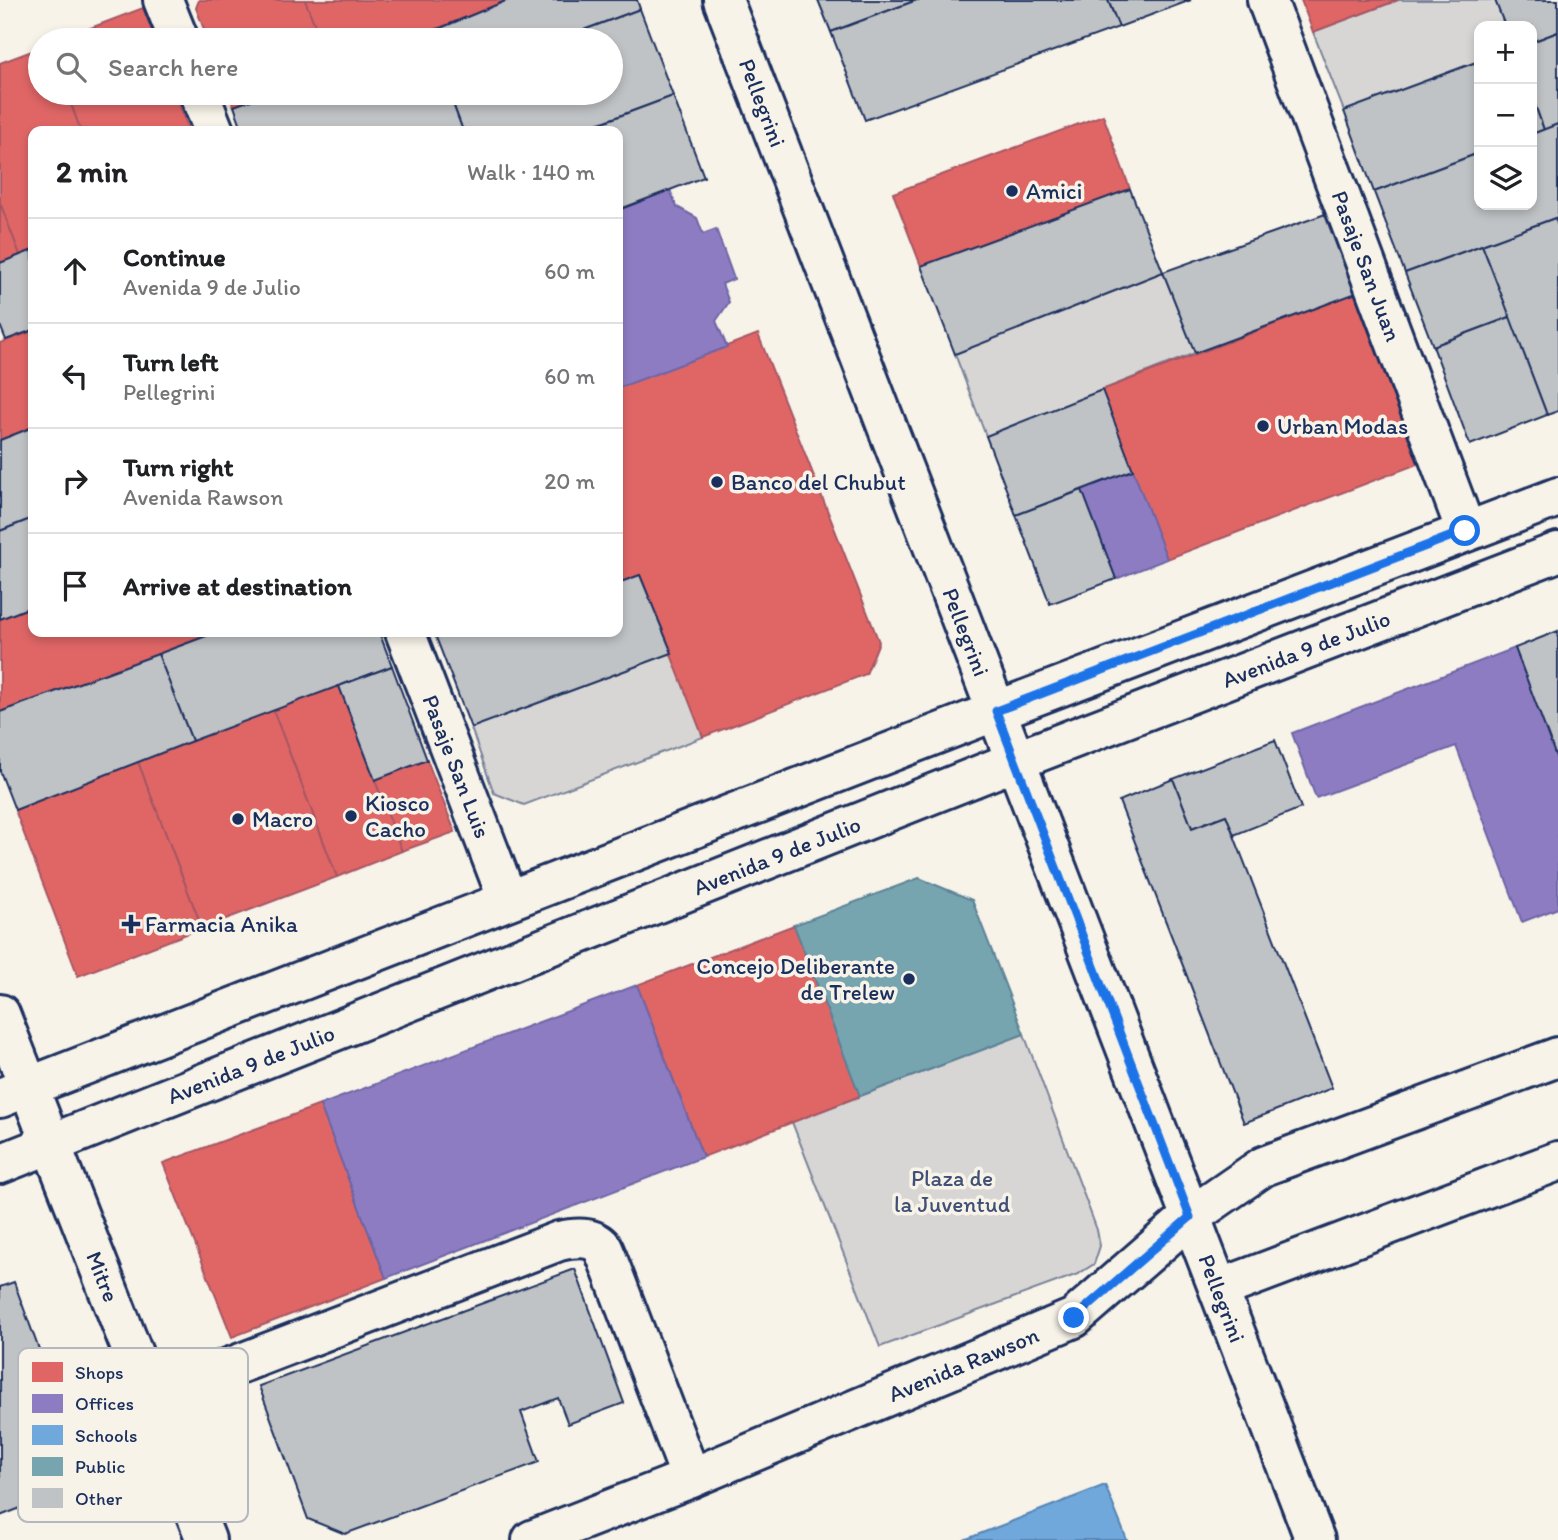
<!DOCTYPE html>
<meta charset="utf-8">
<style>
:root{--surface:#fff;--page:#f6f6f6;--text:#202124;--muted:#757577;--line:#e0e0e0}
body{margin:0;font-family:Itim,sans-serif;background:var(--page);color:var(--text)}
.controls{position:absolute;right:21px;top:21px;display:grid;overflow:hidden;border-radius:14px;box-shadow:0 4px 10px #0003}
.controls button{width:63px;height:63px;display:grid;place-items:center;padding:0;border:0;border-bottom:2px solid var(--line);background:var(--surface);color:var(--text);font:35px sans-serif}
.stop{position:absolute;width:21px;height:21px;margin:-16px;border:5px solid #1a73e8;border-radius:50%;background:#fff}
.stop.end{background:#1a73e8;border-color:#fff;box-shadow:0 2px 7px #0008}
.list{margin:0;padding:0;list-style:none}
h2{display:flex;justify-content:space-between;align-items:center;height:91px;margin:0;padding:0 28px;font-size:30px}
h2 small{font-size:23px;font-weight:400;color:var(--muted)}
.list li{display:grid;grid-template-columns:46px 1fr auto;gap:21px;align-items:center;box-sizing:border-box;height:105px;padding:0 28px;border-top:2px solid var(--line)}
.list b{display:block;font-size:26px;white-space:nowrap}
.list p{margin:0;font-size:23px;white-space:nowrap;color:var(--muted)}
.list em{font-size:23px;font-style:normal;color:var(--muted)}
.icon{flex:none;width:38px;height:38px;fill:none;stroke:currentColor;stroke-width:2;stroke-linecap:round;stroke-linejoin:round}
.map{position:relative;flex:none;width:1558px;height:1540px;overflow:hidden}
.search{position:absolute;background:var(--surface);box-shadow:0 4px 10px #0003;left:28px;top:28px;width:595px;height:77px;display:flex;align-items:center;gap:18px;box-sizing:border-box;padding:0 24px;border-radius:38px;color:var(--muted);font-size:26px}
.panel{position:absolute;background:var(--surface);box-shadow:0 4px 10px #0003;left:28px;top:126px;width:595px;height:511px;border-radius:14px}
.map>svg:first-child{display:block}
.green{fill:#d7d6d4;stroke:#798299;stroke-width:2}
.shops{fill:#e06666;stroke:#a55664;stroke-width:2}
.offices{fill:#8e7cc3;stroke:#6c65a5;stroke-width:2}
.schools{fill:#6fa8dc;stroke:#5684b6;stroke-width:2}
.public{fill:#76a5af;stroke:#5b8297;stroke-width:2}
.building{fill:#c0c3c5;stroke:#1b2f5e;stroke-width:2}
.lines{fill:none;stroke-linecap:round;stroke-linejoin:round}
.minor-casing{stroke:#1b2f5e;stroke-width:44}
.minor{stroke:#f7f3e8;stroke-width:38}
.route{stroke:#1a73e8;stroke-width:9}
.poi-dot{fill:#1b2f5e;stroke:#f7f3e8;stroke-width:2.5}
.labels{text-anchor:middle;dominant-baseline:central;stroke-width:7;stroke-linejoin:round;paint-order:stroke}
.street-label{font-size:23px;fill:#1b2f5e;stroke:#f7f3e8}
.poi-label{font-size:23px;fill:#1b2f5e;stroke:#f7f3e8;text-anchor:start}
.park-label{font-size:23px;fill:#415076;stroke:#f7f3e8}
.key{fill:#f7f3e8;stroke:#b5b8bf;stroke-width:2}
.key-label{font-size:19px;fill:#1b2f5e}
</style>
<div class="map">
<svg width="1558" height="1540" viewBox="0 0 1558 1540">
<rect width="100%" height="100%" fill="#f7f3e8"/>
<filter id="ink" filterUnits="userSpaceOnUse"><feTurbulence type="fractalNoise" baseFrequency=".0143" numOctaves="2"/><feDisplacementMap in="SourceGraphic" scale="14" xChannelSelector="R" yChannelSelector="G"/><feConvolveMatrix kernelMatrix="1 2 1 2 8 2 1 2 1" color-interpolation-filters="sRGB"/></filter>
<g filter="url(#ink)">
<!-- green -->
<g class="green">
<path d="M 1398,0 L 1495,0 L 1505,26 L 1479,26 L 1479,61 L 1344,111 L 1313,32 Z"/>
<path d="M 1163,272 L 1195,353 L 986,436 L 955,354 Z"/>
<path d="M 672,653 L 703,737 L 524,805 L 494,793 L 471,728 Z"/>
<path d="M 1024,1034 L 1097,1230 L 1100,1246 L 1094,1264 L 1078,1274 L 880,1347 L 792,1122 Z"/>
</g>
<!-- shops -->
<g class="shops">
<path d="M 199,0 L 305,0 L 321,40 L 208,40 L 196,8 Z"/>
<path d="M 305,0 L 508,0 L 409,40 L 321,40 Z"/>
<path d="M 1301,0 L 1398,0 L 1313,32 Z"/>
<path d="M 143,8 L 155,40 L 59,40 Z"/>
<path d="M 40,48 L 40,93 L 67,93 L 81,131 L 33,131 L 33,250 L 20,255 L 0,203 L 0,63 Z"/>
<path d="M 67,93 L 175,93 L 189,131 L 81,131 Z"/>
<path d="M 228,93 L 270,93 L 234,106 Z"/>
<path d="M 1103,115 L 1130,189 L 921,266 L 893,193 Z"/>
<path d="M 0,203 L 20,255 L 0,263 Z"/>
<path d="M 1359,292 L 1423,462 L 1167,559 L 1102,390 Z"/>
<path d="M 33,331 L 33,427 L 0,440 L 0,343 Z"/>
<path d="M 758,334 L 879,642 L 866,674 L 703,737 L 640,575 L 618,583 L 618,388 Z"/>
<path d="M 33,606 L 33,632 L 217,632 L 0,712 L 0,619 Z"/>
<path d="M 339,686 L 402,851 L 337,877 L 273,710 Z"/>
<path d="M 273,710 L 337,877 L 202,928 L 138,762 Z"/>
<path d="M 427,760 L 455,832 L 402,851 L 375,780 Z"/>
<path d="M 138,762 L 202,928 L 78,976 L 15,810 Z"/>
<path d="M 794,925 L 860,1096 L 703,1157 L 637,985 Z"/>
<path d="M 320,1105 L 386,1278 L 232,1337 L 163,1163 Z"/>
</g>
<!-- offices -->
<g class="offices">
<path d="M 670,190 L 677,207 L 697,218 L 703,234 L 716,229 L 734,279 L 722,284 L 729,302 L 716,321 L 727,347 L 618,388 L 618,210 Z"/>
<path d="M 1133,470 L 1167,559 L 1116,579 L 1082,490 Z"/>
<path d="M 1515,648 L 1558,762 L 1558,908 L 1522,922 L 1456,746 L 1316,798 L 1292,733 Z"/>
<path d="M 637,985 L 703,1157 L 386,1278 L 320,1105 Z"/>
</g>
<!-- schools -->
<path class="schools" d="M 1105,1485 L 1127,1540 L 964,1540 Z"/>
<!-- public -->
<path class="public" d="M 919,878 L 972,900 L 1024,1034 L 860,1096 L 794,925 Z"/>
<!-- building -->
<g class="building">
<path d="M 508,0 L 637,0 L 640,9 L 557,40 L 429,40 L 426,34 Z"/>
<path d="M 818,0 L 917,0 L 831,32 Z"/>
<path d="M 917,0 L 1108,0 L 1119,27 L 865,120 L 831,32 Z"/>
<path d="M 1108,0 L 1191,0 L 1119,27 Z"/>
<path d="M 1495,0 L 1558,0 L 1558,32 L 1532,42 L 1532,26 L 1505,26 Z"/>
<path d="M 640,9 L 673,96 L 579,131 L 463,131 L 449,93 L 611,93 L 611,40 L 557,40 Z"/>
<path d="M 1558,32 L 1558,124 L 1544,130 L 1532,97 L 1532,42 Z"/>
<path d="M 1479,61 L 1479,153 L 1374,192 L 1344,111 Z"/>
<path d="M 270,93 L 449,93 L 463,131 L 243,131 L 234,106 Z"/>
<path d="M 673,96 L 704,177 L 618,210 L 618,131 L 579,131 Z"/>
<path d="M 1532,97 L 1544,130 L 1532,134 Z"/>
<path d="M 1558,124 L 1558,217 L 1405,273 L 1374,192 L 1479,153 L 1479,205 L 1532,205 L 1532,134 Z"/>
<path d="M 1130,189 L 1163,272 L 955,354 L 921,266 Z"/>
<path d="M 1328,213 L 1359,292 L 1195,353 L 1163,272 Z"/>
<path d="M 1555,218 L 1558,226 L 1558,411 L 1547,415 L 1482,245 Z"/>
<path d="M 1482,245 L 1510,317 L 1433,346 L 1405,273 Z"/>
<path d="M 33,250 L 33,330 L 6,340 L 0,325 L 0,263 Z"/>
<path d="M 1510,317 L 1547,415 L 1470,445 L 1433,346 Z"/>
<path d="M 1102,390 L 1133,470 L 1016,515 L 986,436 Z"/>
<path d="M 33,427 L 33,518 L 0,531 L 0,440 Z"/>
<path d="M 1082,490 L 1116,579 L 1050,604 L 1016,515 Z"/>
<path d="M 33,518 L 33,606 L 0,619 L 0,531 Z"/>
<path d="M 640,575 L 672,653 L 471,728 L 434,632 L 618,632 L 618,583 Z"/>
<path d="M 1558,631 L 1558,762 L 1515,648 Z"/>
<path d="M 217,632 L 379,632 L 392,666 L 192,741 L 158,654 Z"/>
<path d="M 158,654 L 192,741 L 15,810 L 0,771 L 0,712 Z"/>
<path d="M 392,666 L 427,760 L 375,780 L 339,686 Z"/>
<path d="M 1275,740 L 1301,808 L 1234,835 L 1226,815 L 1192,828 L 1173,779 Z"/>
<path d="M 1173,779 L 1192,828 L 1226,815 L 1332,1088 L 1244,1123 L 1119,801 Z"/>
<path d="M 575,1269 L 624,1403 L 568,1424 L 558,1398 L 521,1412 L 539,1462 L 345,1534 L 308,1519 L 259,1386 Z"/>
<path d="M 14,1282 L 88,1482 L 0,1516 L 0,1287 Z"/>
</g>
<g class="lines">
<!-- minor casing -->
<g class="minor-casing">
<g id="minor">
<path d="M 163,0 L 179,40"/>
<path id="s1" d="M 723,0 L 1315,1540"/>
<path id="s2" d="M 1267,0 L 1466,531"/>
<path d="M 199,93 L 214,131"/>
<path id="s3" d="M 405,632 L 508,900"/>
<path id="s4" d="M 0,1014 L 206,1540"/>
<path d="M 0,1098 L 996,711 L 1558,497"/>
<path id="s5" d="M 0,1164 L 1015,761 L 1558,552"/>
<path d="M 1219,1289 L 1558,1161"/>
<path d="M 150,1398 L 559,1241 C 572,1238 591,1235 601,1246 C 604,1249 605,1254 607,1258 L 691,1478"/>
<path id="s6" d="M 532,1540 L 691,1478 L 1074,1318 L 1190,1217 L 1264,1166 L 1558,1057"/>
</g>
</g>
<!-- minor -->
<use href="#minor" class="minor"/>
</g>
</g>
<g class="lines" filter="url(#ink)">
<!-- route -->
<path class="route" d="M 1074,1318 L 1190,1217 L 996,711 L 1465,531"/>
</g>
<!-- markers -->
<g class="poi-dot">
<circle cx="1012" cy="191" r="7"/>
<circle cx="1263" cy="426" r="7"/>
<circle cx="717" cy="482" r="7"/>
<circle cx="351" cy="816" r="7"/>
<circle cx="238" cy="819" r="7"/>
<path d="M127.5 913.5h7v7h7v7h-7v7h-7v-7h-7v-7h7z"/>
<circle cx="909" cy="979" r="7"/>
</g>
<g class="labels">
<!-- street labels -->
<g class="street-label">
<text stroke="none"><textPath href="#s1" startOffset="110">Pellegrini</textPath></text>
<text stroke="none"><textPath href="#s2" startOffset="284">Pasaje San Juan</textPath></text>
<text stroke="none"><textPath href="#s1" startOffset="677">Pellegrini</textPath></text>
<text stroke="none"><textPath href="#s5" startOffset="1404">Avenida 9 de Julio</textPath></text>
<text stroke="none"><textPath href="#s3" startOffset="144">Pasaje San Luis</textPath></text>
<text stroke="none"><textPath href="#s5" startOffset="836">Avenida 9 de Julio</textPath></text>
<text stroke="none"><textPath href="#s5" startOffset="270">Avenida 9 de Julio</textPath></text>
<text stroke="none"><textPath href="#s4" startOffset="282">Mitre</textPath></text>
<text stroke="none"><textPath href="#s1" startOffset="1391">Pellegrini</textPath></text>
<text stroke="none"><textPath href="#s6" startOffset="466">Avenida Rawson</textPath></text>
</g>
<!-- poi labels -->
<g class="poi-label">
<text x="1026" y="191">Amici</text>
<text x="1277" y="426">Urban Modas</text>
<text x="731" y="482">Banco del Chubut</text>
<text x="365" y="803">Kiosco<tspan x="365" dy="26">Cacho</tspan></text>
<text x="252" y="819">Macro</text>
<text x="145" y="924">Farmacia Anika</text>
<text x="895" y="966" text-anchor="end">Concejo Deliberante<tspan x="895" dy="26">de Trelew</tspan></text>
</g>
<!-- park labels -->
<g class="park-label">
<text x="952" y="1178">Plaza de<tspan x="952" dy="26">la Juventud</tspan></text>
</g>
</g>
<!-- legend -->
<rect x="18" y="1348" width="230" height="174" rx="10" class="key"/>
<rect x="32" y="1362" width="31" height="20" fill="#e06666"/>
<rect x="32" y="1394" width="31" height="19" fill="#8e7cc3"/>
<rect x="32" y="1425" width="31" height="20" fill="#6fa8dc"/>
<rect x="32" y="1457" width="31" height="19" fill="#76a5af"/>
<rect x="32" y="1488" width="31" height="20" fill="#c0c3c5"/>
<g class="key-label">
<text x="75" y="1379">Shops</text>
<text x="75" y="1410">Offices</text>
<text x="75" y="1442">Schools</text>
<text x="75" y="1473">Public</text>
<text x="75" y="1505">Other</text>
</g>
</svg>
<div class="controls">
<button>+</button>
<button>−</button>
<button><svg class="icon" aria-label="layers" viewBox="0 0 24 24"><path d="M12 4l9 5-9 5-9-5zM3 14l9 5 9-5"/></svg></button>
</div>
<div class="stop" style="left:1465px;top:531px"></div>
<div class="stop end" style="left:1074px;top:1318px"></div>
<div class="search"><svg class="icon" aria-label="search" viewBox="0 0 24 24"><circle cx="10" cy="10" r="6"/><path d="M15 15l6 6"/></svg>Search here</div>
<section class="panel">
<h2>2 min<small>Walk · 140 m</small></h2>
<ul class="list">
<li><svg class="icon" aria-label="ahead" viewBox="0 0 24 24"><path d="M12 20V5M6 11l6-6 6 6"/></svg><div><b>Continue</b><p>Avenida 9 de Julio</p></div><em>60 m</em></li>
<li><svg class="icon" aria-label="left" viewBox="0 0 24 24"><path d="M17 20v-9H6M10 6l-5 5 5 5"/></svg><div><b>Turn left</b><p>Pellegrini</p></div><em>60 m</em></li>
<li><svg class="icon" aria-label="right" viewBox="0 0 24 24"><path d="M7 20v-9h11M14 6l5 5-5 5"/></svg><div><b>Turn right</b><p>Avenida Rawson</p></div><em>20 m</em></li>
<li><svg class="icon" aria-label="arrive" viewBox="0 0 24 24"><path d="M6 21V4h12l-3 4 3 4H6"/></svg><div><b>Arrive at destination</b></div></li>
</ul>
</section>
</div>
